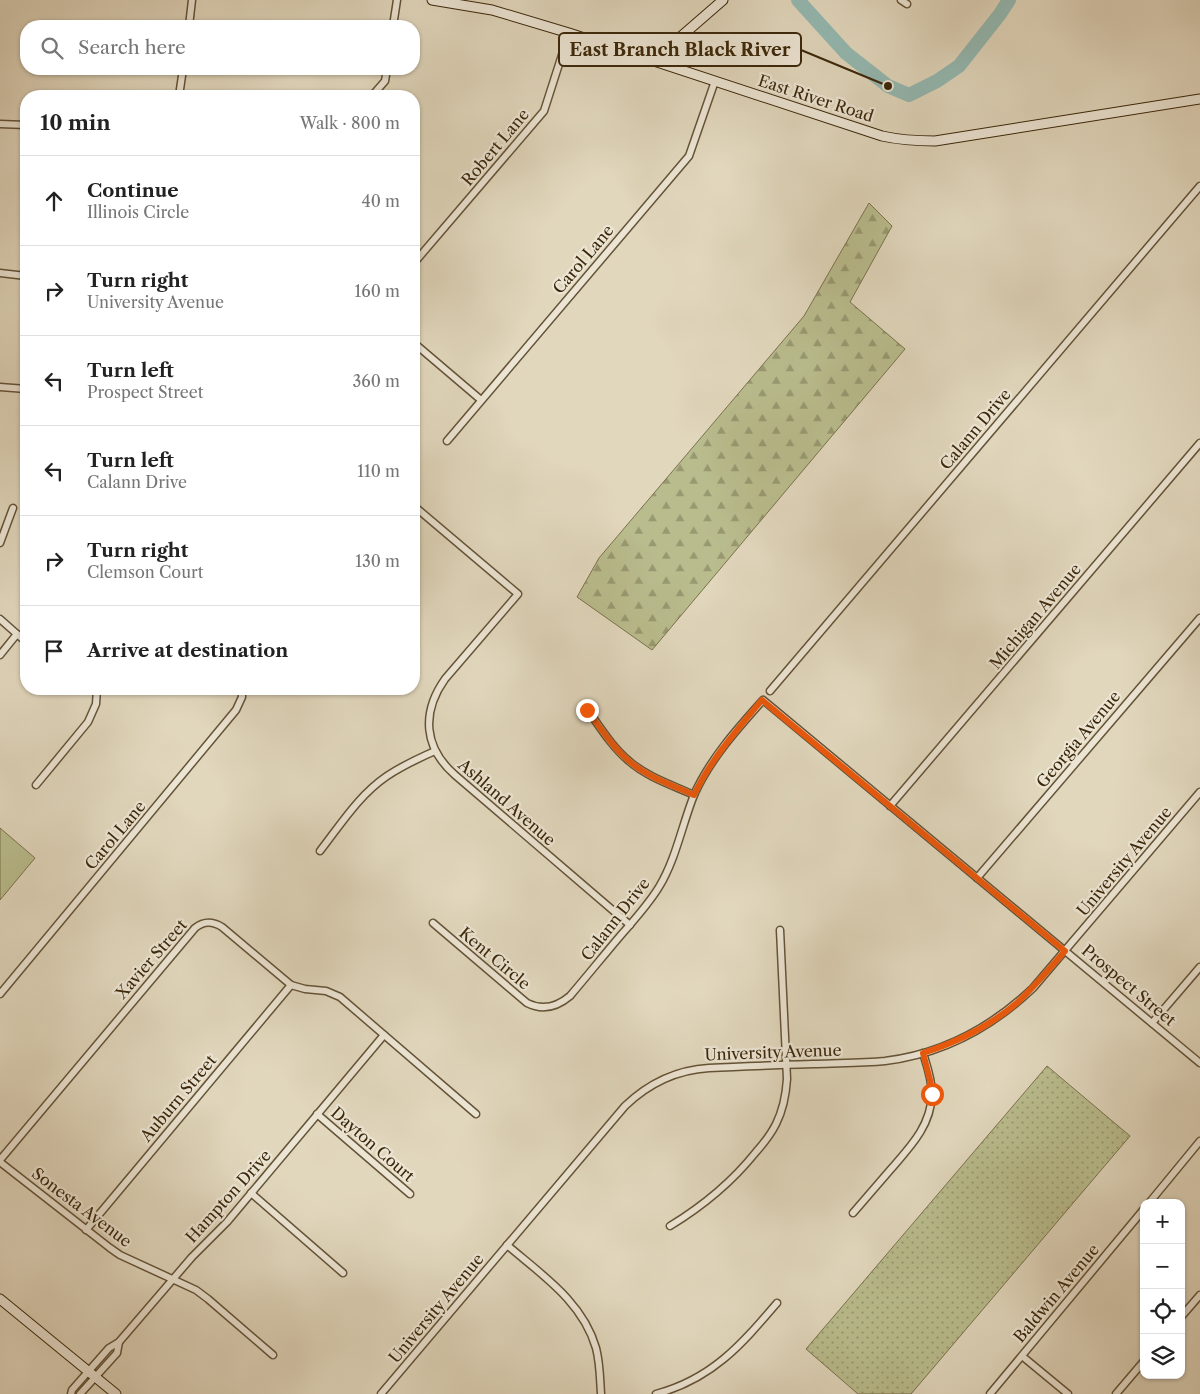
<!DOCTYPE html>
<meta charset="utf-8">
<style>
:root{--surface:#fff;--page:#f2f2f2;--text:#222;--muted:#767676;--line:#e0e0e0}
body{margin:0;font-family:"Libre Caslon Text",serif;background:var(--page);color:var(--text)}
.controls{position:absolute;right:15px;bottom:15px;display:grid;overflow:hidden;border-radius:10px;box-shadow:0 1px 4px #0004}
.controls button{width:45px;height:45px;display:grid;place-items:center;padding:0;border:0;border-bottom:1px solid var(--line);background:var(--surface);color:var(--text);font:25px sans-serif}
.stop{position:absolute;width:15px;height:15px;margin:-11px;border:4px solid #ea580c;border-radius:50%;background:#fff}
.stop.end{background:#ea580c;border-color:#fff;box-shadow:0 1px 5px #0008}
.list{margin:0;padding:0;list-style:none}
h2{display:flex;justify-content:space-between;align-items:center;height:65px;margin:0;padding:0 20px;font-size:21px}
h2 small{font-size:16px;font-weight:400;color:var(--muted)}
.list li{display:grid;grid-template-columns:32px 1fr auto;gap:15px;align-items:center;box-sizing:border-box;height:90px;padding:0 20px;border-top:1px solid var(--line)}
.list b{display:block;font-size:19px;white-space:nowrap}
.list p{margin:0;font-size:16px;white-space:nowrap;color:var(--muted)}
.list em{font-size:16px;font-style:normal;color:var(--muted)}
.icon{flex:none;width:28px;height:28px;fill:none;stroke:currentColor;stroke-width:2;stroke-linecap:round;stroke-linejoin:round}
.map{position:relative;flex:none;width:1200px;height:1394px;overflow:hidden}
.search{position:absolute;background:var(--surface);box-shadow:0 1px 4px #0004;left:20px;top:20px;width:400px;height:55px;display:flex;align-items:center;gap:12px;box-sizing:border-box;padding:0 18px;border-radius:20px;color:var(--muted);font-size:19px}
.panel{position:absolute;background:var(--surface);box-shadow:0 1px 4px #0004;left:20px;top:90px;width:400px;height:605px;border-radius:20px}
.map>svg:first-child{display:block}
.grass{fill:url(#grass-dots);stroke:#7a724c}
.forest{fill:url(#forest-firs);stroke:#7a724c}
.green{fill:#b9bc8d;stroke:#7a724c}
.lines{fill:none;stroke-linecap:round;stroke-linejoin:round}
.river{stroke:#94b9b2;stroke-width:14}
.street-casing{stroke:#645337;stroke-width:9}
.secondary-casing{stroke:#3b270a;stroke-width:11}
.street{stroke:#ece5d4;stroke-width:6}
.secondary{stroke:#ece5d4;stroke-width:9}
.route{stroke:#ea580c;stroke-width:6}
.labels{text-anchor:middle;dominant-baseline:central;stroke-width:4.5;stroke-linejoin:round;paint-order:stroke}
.street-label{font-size:16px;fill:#3b270a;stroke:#ece5d4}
.leader{fill:none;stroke:#3b270a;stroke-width:2}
.callout-dot{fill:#3b270a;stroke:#ece5d4;stroke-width:2}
.callout{fill:#ece5d4;stroke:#3b270a;stroke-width:2}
.callout-label{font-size:18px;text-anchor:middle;font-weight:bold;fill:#3b270a}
</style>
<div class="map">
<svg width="1200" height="1394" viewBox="0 0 1200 1394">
<defs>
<pattern id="grass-dots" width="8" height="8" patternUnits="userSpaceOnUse" patternTransform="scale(1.25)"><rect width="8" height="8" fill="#b9bc8d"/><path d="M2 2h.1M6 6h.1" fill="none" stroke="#989971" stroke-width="1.8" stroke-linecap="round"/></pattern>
<pattern id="forest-firs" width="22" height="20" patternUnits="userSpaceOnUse" patternTransform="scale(1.25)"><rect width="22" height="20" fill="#b9bc8d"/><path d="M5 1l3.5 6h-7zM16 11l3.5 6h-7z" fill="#989971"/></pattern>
</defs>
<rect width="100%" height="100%" fill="#e1d7bd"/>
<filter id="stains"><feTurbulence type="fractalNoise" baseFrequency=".004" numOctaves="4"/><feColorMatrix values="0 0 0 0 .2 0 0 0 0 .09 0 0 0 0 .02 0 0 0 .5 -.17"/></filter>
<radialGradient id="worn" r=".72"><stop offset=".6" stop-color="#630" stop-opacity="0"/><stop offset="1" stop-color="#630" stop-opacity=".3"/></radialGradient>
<!-- grass -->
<path class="grass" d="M 1047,1066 L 1130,1136 L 911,1394 L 858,1394 L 806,1349 Z"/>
<!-- forest -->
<path class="forest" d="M 869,203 L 892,226 L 850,302 L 905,349 L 652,650 L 577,597 L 599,558 L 804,316 Z"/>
<!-- green -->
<path class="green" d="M 0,828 L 35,858 L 0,900 Z"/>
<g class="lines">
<!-- river -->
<path class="river" d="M 798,0 L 846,53 L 888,86 L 909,95 L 937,81 L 959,66 L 1000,14 L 1009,0"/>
<!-- street casing -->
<g class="street-casing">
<g id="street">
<path d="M 901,0 L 907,4"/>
<path d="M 189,26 L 192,0"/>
<path d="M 393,26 L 397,0"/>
<path d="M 179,96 L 183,69"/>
<path d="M 372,96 L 385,81 L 387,69"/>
<path d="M 0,124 L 26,125"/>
<path d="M 414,263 L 544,111 L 569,33"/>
<path d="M 0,273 L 26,276"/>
<path d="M 414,343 L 481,400"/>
<path d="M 0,387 L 26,389"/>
<path d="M 447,441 L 689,156 L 715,81"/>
<path d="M 414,506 L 518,594 L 445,679 C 421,713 424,748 455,775 L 630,925"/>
<path d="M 0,543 L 13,508"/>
<path d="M 0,619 L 26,642"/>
<path d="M 0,655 L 17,634"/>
<path d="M 770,691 L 1200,186"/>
<path d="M 587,709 C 600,727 612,747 629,761 C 647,777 672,785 694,795"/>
<path d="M 36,785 L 88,722 L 96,704 L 97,689"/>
<path d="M 890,806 L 1200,443"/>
<path d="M 320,851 C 341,824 359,795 387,776 C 402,766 419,758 435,751"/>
<path d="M 977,878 L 1200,618"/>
<path d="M 433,923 L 527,1003 C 543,1011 557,1007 570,996 C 587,976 604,955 621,935 C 634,920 648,905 659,887 C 676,859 682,825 694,795 C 710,759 737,729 763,700 L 1200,1063"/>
<path d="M 0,994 L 236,710 L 242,697 L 242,689"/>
<path d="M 1152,1023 L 1200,967"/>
<path d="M 317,1114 L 410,1194"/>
<path d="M 0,1160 L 195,928 C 204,921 212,921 222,927 L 291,985 L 305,989 L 326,991 L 340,997 L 476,1114"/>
<path d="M 0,1162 L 110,1248 L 120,1255 L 196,1290 L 208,1299 L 273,1355"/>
<path d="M 251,1193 L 343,1273"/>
<path d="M 1149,1203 L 1200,1141"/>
<path d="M 853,1213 C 866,1198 878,1184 891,1169 C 910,1147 931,1126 932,1094 C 932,1080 927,1066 923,1053"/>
<path d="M 670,1226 C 703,1206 732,1182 756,1152 C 764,1143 771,1134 776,1124 C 783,1110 786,1095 787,1079 L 780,930"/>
<path d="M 86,1230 L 291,985"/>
<path d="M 507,1245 C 542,1275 583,1302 596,1348 C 600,1363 600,1379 601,1394"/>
<path d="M 1181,1317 L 1200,1295"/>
<path d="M 1022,1356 L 1068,1394"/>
<path d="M 71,1394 L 72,1390 L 109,1348 L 119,1342 L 192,1257 L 227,1222 L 384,1035"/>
<path d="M 80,1394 L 117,1353 L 119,1342"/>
<path d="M 381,1394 L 625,1106 C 649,1083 676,1070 709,1068 C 745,1066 781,1065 816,1064 C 839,1063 862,1063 885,1061 C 942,1054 992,1027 1033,988 L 1200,792"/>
<path d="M 656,1394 C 712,1379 741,1345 777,1303"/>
<path d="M 990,1394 L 1144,1209"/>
<path d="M 1116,1394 L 1144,1361"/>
</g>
</g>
<!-- secondary casing -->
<g class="secondary-casing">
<g id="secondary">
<path d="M 432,0 L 492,10 L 569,33 L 882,136 C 900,140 916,141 935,141 L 1200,99"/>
<path d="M 654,60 L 723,0"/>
<path d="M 0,1299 L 116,1394"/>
</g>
</g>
<!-- street -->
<use href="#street" class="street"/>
<!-- secondary -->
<use href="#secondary" class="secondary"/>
</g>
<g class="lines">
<!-- route -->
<path class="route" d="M 587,710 C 600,727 612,747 629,761 C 647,777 672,785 694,795 C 711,759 737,730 762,700 L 1065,951 C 1050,968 1035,986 1018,1002 C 990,1026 958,1042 923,1053 L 930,1080 L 932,1094"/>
</g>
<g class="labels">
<!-- street labels -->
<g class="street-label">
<text transform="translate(816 98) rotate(18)">East River Road</text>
<text transform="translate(495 147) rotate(-50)">Robert Lane</text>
<text transform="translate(583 259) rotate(-50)">Carol Lane</text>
<text transform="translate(975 429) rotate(-50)">Calann Drive</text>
<text transform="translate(1035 616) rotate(-50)">Michigan Avenue</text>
<text transform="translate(1078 739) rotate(-50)">Georgia Avenue</text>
<text transform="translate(507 802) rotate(41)">Ashland Avenue</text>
<text transform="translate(115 835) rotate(-50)">Carol Lane</text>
<text transform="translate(1124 861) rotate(-50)">University Avenue</text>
<text transform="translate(615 919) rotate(-52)">Calann Drive</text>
<text transform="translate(495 958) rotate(40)">Kent Circle</text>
<text transform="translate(151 959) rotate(-49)">Xavier Street</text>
<text transform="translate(1129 985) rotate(40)">Prospect Street</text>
<text transform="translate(773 1052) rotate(-2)">University Avenue</text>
<text transform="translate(178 1098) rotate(-50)">Auburn Street</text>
<text transform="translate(373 1144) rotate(41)">Dayton Court</text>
<text transform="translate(228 1196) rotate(-48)">Hampton Drive</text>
<text transform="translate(82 1207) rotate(37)">Sonesta Avenue</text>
<text transform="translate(1056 1293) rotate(-50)">Baldwin Avenue</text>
<text transform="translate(436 1308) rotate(-50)">University Avenue</text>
</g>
</g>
<!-- callouts -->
<path class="leader" d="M888 86L801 50"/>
<circle class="callout-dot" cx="888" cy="86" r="5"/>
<rect class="callout" x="559" y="33" width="242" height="33" rx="5"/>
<g class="callout-label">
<text x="680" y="56">East Branch Black River</text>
</g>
<rect width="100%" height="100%" filter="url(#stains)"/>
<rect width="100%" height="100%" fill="url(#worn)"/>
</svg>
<div class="controls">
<button>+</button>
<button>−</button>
<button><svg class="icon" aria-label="locate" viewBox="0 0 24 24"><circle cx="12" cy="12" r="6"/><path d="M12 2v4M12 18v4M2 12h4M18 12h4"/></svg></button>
<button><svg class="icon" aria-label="layers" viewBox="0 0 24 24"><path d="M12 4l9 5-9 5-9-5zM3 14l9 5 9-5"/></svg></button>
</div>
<div class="stop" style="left:932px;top:1094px"></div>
<div class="stop end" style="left:587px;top:710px"></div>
<div class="search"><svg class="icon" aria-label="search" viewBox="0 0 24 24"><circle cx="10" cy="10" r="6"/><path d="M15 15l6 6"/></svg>Search here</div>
<section class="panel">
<h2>10 min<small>Walk · 800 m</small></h2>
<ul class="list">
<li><svg class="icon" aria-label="ahead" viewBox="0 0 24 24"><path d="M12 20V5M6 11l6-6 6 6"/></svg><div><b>Continue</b><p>Illinois Circle</p></div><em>40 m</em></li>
<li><svg class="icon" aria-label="right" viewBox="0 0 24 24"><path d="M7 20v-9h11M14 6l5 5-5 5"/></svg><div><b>Turn right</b><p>University Avenue</p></div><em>160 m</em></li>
<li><svg class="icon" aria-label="left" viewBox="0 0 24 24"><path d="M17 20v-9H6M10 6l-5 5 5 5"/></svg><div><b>Turn left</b><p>Prospect Street</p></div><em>360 m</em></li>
<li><svg class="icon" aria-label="left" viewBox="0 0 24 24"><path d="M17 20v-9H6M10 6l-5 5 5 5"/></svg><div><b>Turn left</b><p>Calann Drive</p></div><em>110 m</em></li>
<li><svg class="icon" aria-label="right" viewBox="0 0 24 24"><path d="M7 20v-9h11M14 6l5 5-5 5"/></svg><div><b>Turn right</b><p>Clemson Court</p></div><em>130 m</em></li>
<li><svg class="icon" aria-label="arrive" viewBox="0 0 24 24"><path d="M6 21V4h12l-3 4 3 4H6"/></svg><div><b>Arrive at destination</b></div></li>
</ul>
</section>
</div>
